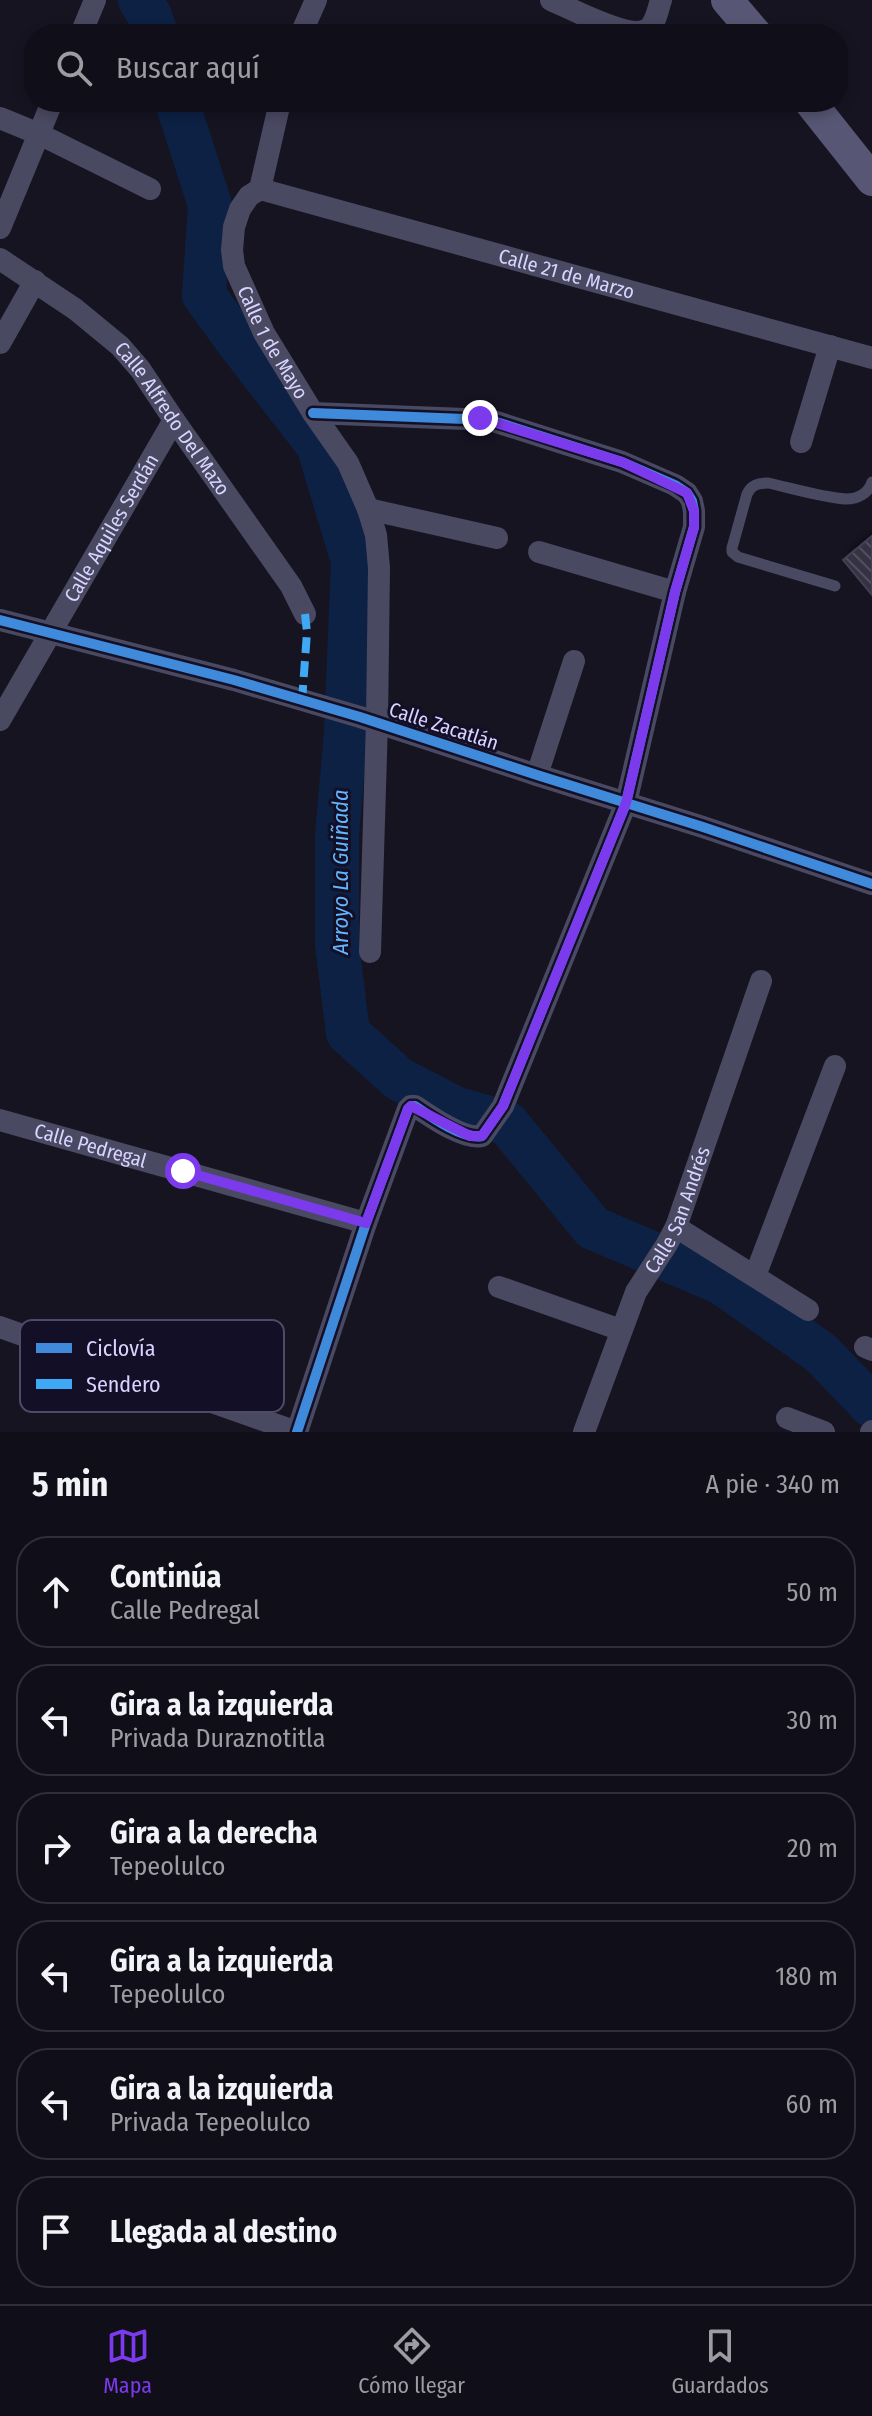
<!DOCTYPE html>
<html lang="es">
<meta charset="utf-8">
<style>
:root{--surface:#100f19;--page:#191822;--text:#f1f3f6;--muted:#9c9ca2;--line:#302f38;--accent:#7c3aed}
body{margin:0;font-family:"Fira Sans Condensed",sans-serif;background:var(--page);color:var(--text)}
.stop{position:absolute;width:24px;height:24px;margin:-18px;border:6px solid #7c3aed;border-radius:50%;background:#fff}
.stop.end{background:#7c3aed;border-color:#fff;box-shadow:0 2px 8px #0008}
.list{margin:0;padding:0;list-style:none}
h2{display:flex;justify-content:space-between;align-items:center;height:104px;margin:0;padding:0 32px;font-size:34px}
h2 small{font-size:26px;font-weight:400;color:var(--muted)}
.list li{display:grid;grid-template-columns:52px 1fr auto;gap:24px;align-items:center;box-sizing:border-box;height:112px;margin:0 16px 16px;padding:0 16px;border:2px solid var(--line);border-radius:32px}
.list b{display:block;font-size:30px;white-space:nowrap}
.list p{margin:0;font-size:26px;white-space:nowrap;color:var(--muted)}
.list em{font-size:26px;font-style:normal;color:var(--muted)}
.icon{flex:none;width:44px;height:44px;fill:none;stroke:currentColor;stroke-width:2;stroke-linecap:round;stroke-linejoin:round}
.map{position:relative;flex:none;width:872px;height:1432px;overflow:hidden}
.search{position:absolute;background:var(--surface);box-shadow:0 4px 12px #0003;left:24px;right:24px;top:24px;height:88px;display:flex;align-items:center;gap:20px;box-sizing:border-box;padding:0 28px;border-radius:32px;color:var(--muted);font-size:30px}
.sheet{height:872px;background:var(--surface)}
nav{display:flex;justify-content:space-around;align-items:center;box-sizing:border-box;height:112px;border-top:2px solid var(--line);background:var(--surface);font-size:22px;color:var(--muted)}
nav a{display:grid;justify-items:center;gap:4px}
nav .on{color:var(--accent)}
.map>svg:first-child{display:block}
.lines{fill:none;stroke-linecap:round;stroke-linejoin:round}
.river{stroke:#0d2144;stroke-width:44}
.building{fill:url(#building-back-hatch);stroke:#433f54;stroke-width:2;filter:url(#shadow)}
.lane{stroke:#4a4962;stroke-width:11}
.street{stroke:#4a4962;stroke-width:22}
.secondary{stroke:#575674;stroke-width:32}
.quiet{stroke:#3fa9f5;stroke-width:8;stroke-dasharray:16 8;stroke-linecap:butt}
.cycleway-casing{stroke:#130f26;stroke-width:15}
.cycleway{stroke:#408adc;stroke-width:10}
.route{stroke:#7c3aed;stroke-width:10}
.labels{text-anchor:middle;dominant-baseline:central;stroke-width:6;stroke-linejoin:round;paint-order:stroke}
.street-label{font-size:20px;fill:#d9d4ff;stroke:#130f26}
.water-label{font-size:22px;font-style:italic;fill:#62b6ff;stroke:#130f26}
.key{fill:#130f26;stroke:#4e4a67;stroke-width:2}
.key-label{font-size:22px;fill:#d9d4ff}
</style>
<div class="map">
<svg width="872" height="1432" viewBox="0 0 872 1432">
<defs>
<pattern id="building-back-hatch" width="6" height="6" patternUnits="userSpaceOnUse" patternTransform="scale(2)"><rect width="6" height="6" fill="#343243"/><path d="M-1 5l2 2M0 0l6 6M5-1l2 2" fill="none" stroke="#514f5f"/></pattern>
<filter id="shadow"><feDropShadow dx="7" dy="-7" stdDeviation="4" flood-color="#0009"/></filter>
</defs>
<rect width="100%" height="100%" fill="#161421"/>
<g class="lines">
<!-- river -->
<g class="river">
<path d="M 140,0 L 150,16 L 156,34"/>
<path d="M 177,102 L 210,205 L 204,295 L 235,338 L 318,445 L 353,561 L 346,733 L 337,835 L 337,944 L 348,1033 L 399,1079 L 457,1109 L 507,1123 L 593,1228 L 722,1283 L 821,1353 L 872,1406"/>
</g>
</g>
<!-- building -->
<path class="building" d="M 872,536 L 872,595 L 843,560 Z"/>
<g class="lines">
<!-- lane -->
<path class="lane" d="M 835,586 L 738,557 L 732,552 L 732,548 L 747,494 C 751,485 758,483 768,483 C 791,488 824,498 846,499 C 858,499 869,493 872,482"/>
<!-- street -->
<g class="street">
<path d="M 551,0 C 570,8 630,41 648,29 C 656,23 658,9 661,0"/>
<path d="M 81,34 L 95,0"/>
<path d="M 301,34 L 316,0"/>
<path id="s1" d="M 280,102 L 260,189 L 249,196 L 240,209 L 234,227 L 232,250 L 234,266 L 264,333 L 313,413 L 348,463 L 368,509 L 376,535 L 379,568 L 377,722 L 370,952"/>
<path d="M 0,118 L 39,134 L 150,189"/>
<path id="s2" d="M 260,189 L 872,358"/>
<path d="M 0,228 L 52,102"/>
<path id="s3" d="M 0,259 L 75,309 L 120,346 L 140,369 L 174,420 L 291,586 L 305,614"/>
<path d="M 0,343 L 35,281"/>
<path d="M 801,442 L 830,346"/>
<path d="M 368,509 L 497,538"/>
<path d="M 539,552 L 675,592"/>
<path d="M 0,620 L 234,680 L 360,717 L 537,775 L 703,827 L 872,884"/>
<path id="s4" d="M 0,720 L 174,420"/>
<path d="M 537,775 L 574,661"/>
<path id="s5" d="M 0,1120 L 366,1223"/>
<path d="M 676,1227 L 808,1310"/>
<path d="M 755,1276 L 835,1066"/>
<path d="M 499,1287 L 621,1330"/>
<path d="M 0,1327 L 297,1432"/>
<path d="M 865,1347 L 872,1350"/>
<path d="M 787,1418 L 824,1432"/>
<path d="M 297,1432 L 366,1223 L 408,1109 L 411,1106 L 415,1106 C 431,1117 464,1140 482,1136 L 503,1106 L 626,803 L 675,592 L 694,527 L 694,511 L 692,501 L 687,493 L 675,485 L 622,462 L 490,420 L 313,413"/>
<path id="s6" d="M 584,1432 L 636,1292 L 667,1244 L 676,1227 L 761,981"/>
<path d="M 871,1432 L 872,1431"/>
</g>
<!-- secondary -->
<g class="secondary">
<path d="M 727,0 L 756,34"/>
<path d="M 810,102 L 872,180"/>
</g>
<!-- quiet -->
<path class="quiet" d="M 302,701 L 307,632 L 305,614"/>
<!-- cycleway casing -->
<g class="cycleway-casing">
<g id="cycleway">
<path d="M 0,620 L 234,680 L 360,717 L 537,775 L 703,827 L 872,884"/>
<path d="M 297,1432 L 366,1223 L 408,1109 L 411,1106 L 415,1106 C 431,1117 464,1140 482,1136 L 503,1106 L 626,803 L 675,592 L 694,527 L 694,511 L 692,501 L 687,493 L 675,485 L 622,462 L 490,420 L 313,413"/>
</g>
</g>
<!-- cycleway -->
<use href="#cycleway" class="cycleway"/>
</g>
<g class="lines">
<!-- route -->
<path class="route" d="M 183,1171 L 366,1223 L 408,1109 L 411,1106 L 470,1136 L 482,1136 L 503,1106 L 626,803 L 675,592 L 694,527 L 694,511 L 687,493 L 622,462 L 480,418"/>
</g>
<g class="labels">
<!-- street labels -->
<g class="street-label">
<text stroke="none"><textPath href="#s2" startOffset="318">Calle 21 de Marzo</textPath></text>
<text stroke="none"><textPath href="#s1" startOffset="262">Calle 1 de Mayo</textPath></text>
<text stroke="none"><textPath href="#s3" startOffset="238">Calle Alfredo Del Mazo</textPath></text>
<text stroke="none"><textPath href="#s4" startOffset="222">Calle Aquiles Serdán</textPath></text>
<text transform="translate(444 726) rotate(18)">Calle Zacatlán</text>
<text stroke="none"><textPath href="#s5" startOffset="94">Calle Pedregal</textPath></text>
<text stroke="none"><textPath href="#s6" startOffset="242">Calle San Andrés</textPath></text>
</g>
<!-- water labels -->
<g class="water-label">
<text transform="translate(340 872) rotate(-90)">Arroyo La Guiñada</text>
</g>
</g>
<!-- legend -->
<rect x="20" y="1320" width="264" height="92" rx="12" class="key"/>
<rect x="36" y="1343" width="36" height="10" fill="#408adc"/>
<rect x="36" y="1379" width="36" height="10" fill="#3fa9f5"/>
<g class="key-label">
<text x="86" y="1356">Ciclovía</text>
<text x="86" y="1392">Sendero</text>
</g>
</svg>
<div class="stop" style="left:183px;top:1171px"></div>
<div class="stop end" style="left:480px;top:418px"></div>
<div class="search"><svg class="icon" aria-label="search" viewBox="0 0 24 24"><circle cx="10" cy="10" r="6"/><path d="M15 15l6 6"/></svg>Buscar aquí</div>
</div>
<section class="sheet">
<h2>5 min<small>A pie · 340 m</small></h2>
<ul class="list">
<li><svg class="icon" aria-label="ahead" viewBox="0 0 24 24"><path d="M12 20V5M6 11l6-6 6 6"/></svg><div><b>Continúa</b><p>Calle Pedregal</p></div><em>50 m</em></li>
<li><svg class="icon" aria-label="left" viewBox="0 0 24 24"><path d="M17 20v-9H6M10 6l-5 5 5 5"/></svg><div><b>Gira a la izquierda</b><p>Privada Duraznotitla</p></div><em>30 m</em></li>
<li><svg class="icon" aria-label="right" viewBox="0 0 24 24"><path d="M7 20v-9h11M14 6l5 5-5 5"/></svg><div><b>Gira a la derecha</b><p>Tepeolulco</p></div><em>20 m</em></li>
<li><svg class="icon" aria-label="left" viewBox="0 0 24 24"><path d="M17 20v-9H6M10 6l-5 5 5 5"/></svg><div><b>Gira a la izquierda</b><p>Tepeolulco</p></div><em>180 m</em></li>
<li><svg class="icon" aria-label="left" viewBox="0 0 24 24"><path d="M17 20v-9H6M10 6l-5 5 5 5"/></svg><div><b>Gira a la izquierda</b><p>Privada Tepeolulco</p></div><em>60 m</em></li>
<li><svg class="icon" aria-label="arrive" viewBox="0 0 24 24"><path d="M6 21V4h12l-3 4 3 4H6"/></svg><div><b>Llegada al destino</b></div></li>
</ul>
</section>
<nav>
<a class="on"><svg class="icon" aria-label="map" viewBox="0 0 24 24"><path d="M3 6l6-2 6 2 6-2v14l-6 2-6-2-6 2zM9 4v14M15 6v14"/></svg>Mapa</a>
<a><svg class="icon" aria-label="directions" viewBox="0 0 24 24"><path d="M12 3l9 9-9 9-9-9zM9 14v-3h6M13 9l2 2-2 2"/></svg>Cómo llegar</a>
<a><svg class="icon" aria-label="saved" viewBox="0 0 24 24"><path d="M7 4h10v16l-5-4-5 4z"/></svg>Guardados</a>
</nav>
